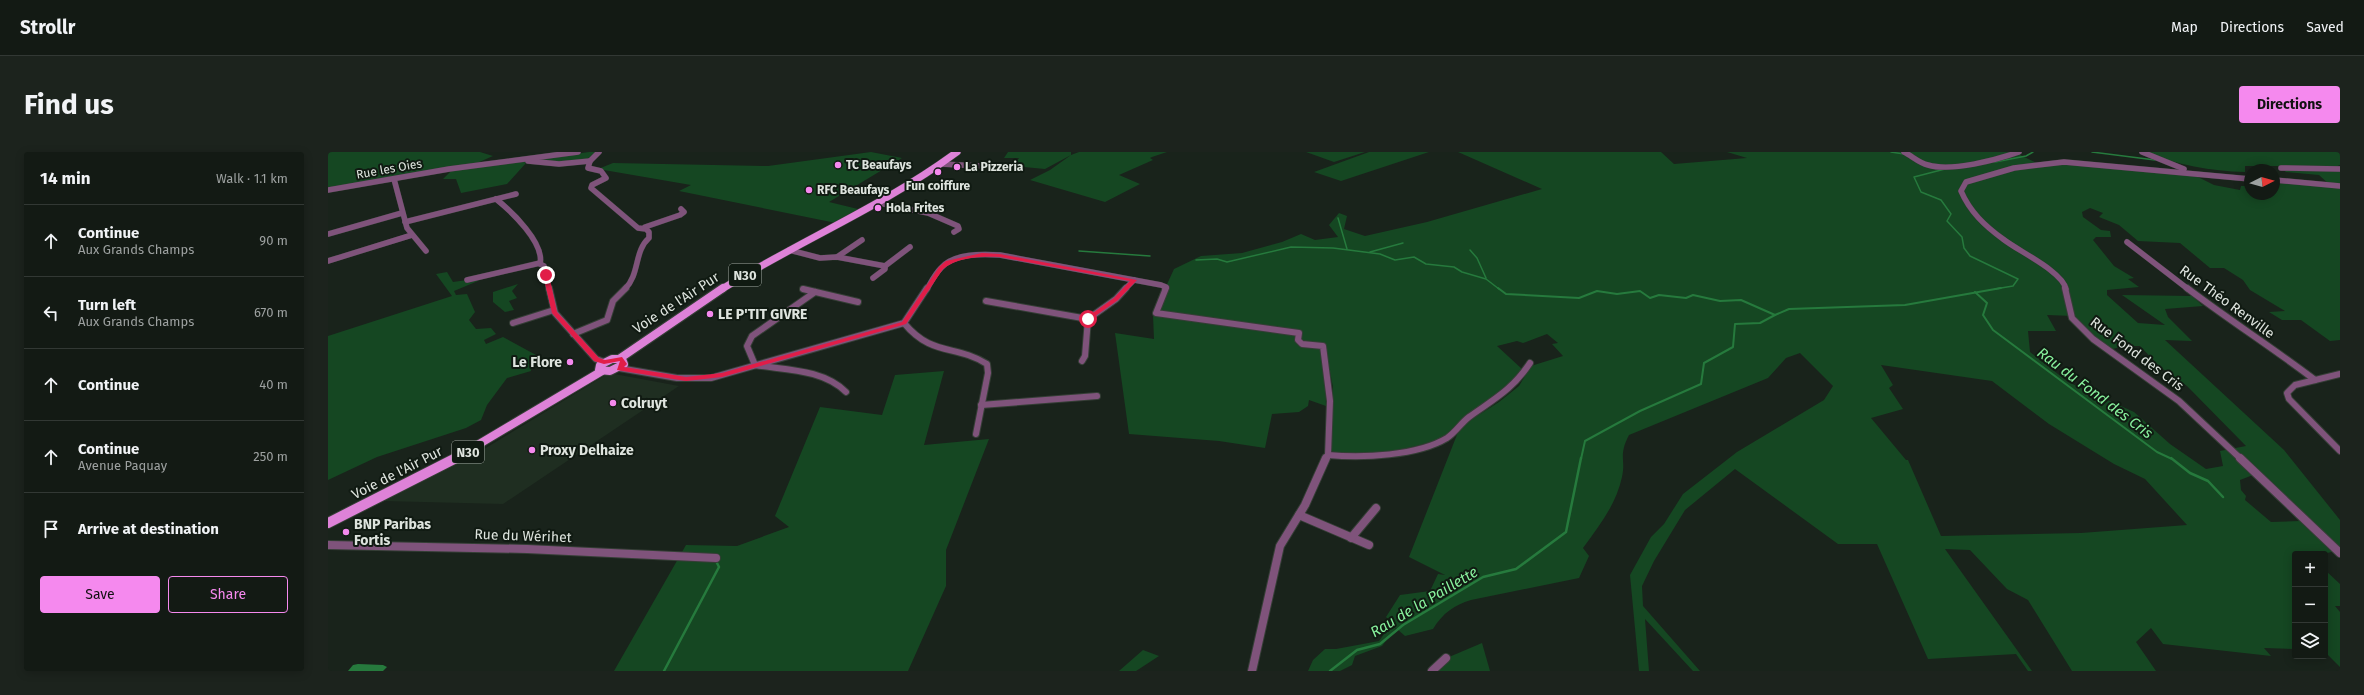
<!DOCTYPE html>
<meta charset="utf-8">
<style>
:root{--surface:#131a14;--page:#1c231d;--text:#f1f3f6;--muted:#9da1a0;--line:#323834;--accent:#f589ee}
body{margin:0;font-family:"Fira Sans",sans-serif;background:var(--page);color:var(--text)}
.controls{position:absolute;right:12px;bottom:12px;display:grid;overflow:hidden;border-radius:4px;box-shadow:0 2px 10px #0003}
.controls button{width:36px;height:36px;display:grid;place-items:center;padding:0;border:0;border-bottom:1px solid var(--line);background:var(--surface);color:var(--text);font:20px sans-serif}
.compass{position:absolute;left:1916px;top:12px;width:36px;height:36px;border-radius:50%;background:var(--surface);box-shadow:0 2px 10px #0003;rotate:84deg}
.stop{position:absolute;width:12px;height:12px;margin:-9px;border:3px solid #e11d48;border-radius:50%;background:#fff}
.stop.end{background:#e11d48;border-color:#fff;box-shadow:0 1px 4px #0008}
.list{margin:0;padding:0;list-style:none}
h2{display:flex;justify-content:space-between;align-items:center;height:52px;margin:0;padding:0 16px;font-size:17px}
h2 small{font-size:13px;font-weight:400;color:var(--muted)}
.list li{display:grid;grid-template-columns:26px 1fr auto;gap:12px;align-items:center;box-sizing:border-box;height:72px;padding:0 16px;border-top:1px solid var(--line)}
.list b{display:block;font-size:15px;white-space:nowrap}
.list p{margin:0;font-size:13px;white-space:nowrap;color:var(--muted)}
.list em{font-size:13px;font-style:normal;color:var(--muted)}
.actions{display:flex;gap:8px;padding:12px 16px}
.actions a{flex:1;padding:9px 0;border:1px solid var(--accent);border-radius:4px;text-align:center;font-size:14px;color:var(--accent)}
.actions .main{background:var(--accent);color:#111}
.icon{flex:none;width:22px;height:22px;fill:none;stroke:currentColor;stroke-width:2;stroke-linecap:round;stroke-linejoin:round}
.map{position:relative;flex:none;width:2012px;height:519px;overflow:hidden;border-radius:4px}
header{display:flex;align-items:center;gap:24px;box-sizing:border-box;height:56px;padding:0 20px;background:var(--surface);border-bottom:1px solid var(--line)}
header strong{font-size:19px}
nav{display:flex;gap:22px;margin-inline-start:auto;font-size:14px}
.intro{display:flex;align-items:center;justify-content:space-between;box-sizing:border-box;height:96px;padding:0 24px}
h1{margin:0;font-size:28px}
.button{padding:10px 18px;border-radius:4px;background:var(--accent);color:#111;font-size:14px;font-weight:700}
main{display:flex;gap:24px;padding:0 24px}
aside{flex:1;background:var(--surface);border-radius:4px;box-shadow:0 2px 10px #0003}
.map>svg:first-child{display:block}
.built{fill:#1f2e21}
.green{fill:#154722;fill-rule:evenodd}
.water{fill:#267a3d}
.lines{fill:none;stroke-linecap:round;stroke-linejoin:round}
.stream-far2{stroke:#267a3d;stroke-width:1.5}
.stream-far1{stroke:#267a3d;stroke-width:2}
.stream{stroke:#267a3d;stroke-width:2.5}
.minor-far2-casing{stroke:#353e36;stroke-width:6}
.minor-far1-casing{stroke:#353e36;stroke-width:8}
.minor-casing{stroke:#353e36;stroke-width:10}
.major-far2-casing{stroke:#353e36;stroke-width:8}
.major-far1-casing{stroke:#353e36;stroke-width:10}
.major-casing{stroke:#353e36;stroke-width:12}
.minor-far2{stroke:#7f537b;stroke-width:5.5}
.minor-far1{stroke:#7f537b;stroke-width:6}
.minor{stroke:#7f537b;stroke-width:8}
.major-far2{stroke:#de82d8;stroke-width:7}
.major-far1{stroke:#de82d8;stroke-width:8}
.major{stroke:#de82d8;stroke-width:10}
.route{fill:#e11d48}
.poi-dot{fill:#f589ee;stroke:#101a12;stroke-width:1.5}
.labels{text-anchor:middle;dominant-baseline:central;stroke-width:4;stroke-linejoin:round;paint-order:stroke}
.far-poi-label{font-size:12px;font-weight:bold;fill:#dee4de;stroke:#101a12;text-anchor:start}
.far-street-label{font-size:12px;fill:#dee4de;stroke:#101a12}
.shield{fill:#101a12;stroke:#a0a7a1;stroke-width:1}
.shield-label{font-size:13px;font-weight:bold;fill:#dee4de}
.street-label{font-size:14px;fill:#dee4de;stroke:#101a12}
.poi-label{font-size:14px;font-weight:bold;fill:#dee4de;stroke:#101a12;text-anchor:start}
.water-label{font-size:15px;font-style:italic;fill:#88f19d;stroke:#101a12}
</style>
<header>
<strong>Strollr</strong>
<nav><a>Map</a><a>Directions</a><a>Saved</a></nav>
</header>
<div class="intro"><h1>Find us</h1><a class="button">Directions</a></div>
<main>
<aside>
<h2>14 min<small>Walk · 1.1 km</small></h2>
<ul class="list">
<li><svg class="icon" aria-label="ahead" viewBox="0 0 24 24"><path d="M12 20V5M6 11l6-6 6 6"/></svg><div><b>Continue</b><p>Aux Grands Champs</p></div><em>90 m</em></li>
<li><svg class="icon" aria-label="left" viewBox="0 0 24 24"><path d="M17 20v-9H6M10 6l-5 5 5 5"/></svg><div><b>Turn left</b><p>Aux Grands Champs</p></div><em>670 m</em></li>
<li><svg class="icon" aria-label="ahead" viewBox="0 0 24 24"><path d="M12 20V5M6 11l6-6 6 6"/></svg><div><b>Continue</b></div><em>40 m</em></li>
<li><svg class="icon" aria-label="ahead" viewBox="0 0 24 24"><path d="M12 20V5M6 11l6-6 6 6"/></svg><div><b>Continue</b><p>Avenue Paquay</p></div><em>250 m</em></li>
<li><svg class="icon" aria-label="arrive" viewBox="0 0 24 24"><path d="M6 21V4h12l-3 4 3 4H6"/></svg><div><b>Arrive at destination</b></div></li>
</ul>
<div class="actions"><a class="main">Save</a><a>Share</a></div>
</aside>
<div class="map">
<svg width="2012" height="519" viewBox="0 0 2012 519">
<rect width="100%" height="100%" fill="#19231b"/>
<!-- built -->
<path class="built" d="M 281,221 L 351,234 L 175,352 L 55,349 L 153,299 Z"/>
<!-- green -->
<g class="green">
<path d="M 0,0 L 152,0 L 165,4 L 149,11 L 0,37 Z"/>
<path d="M 261,0 L 270,0 C 251,16 226,9 203,8 Z"/>
<path d="M 543,0 L 574,6 L 501,50 L 534,58 L 508,71 L 351,39 L 363,33 L 270,17 L 285,11 L 440,14 Z"/>
<path d="M 680,0 L 743,0 L 743,3 L 751,0 L 839,0 L 824,5 L 822,6 L 825,8 L 791,23 L 812,32 L 777,50 L 702,28 L 722,18 L 743,3 L 717,17 L 685,14 L 691,6 L 676,6 Z"/>
<path d="M 978,0 L 1037,0 L 1006,10 Z"/>
<path d="M 1041,0 L 1101,0 L 1013,29 L 986,20 Z"/>
<path d="M 1130,0 L 1333,0 L 1346,12 L 1419,6 L 1399,0 L 1686,0 L 1713,13 L 1722,11 L 1866,23 L 1886,33 L 1912,38 L 1913,34 L 1922,34 L 1922,42 L 1946,42 L 1946,30 L 2003,34 L 1991,23 L 1958,20 L 1950,14 L 1917,14 L 1917,20 C 1883,19 1848,13 1818,0 L 2012,0 L 2012,13 L 2005,16 L 2012,16 L 2012,188 L 2002,189 L 1973,168 L 1954,168 L 1941,160 L 1957,159 L 1922,138 L 1915,128 L 1896,116 L 1882,116 L 1852,91 L 1810,89 L 1791,73 L 1771,65 L 1775,61 L 1762,56 L 1754,60 L 1755,65 L 1773,78 L 1782,79 L 1783,85 L 1768,85 L 1765,88 L 1786,114 L 1806,126 L 1800,127 L 1811,135 L 1779,138 L 1779,143 L 1810,171 L 1837,173 L 1794,143 L 1864,144 L 1875,154 L 1837,157 L 1840,165 L 1864,189 L 1837,188 L 1956,298 L 2012,368 L 2012,398 L 1995,402 L 1967,402 L 1967,497 L 1936,496 L 1943,504 L 1835,492 L 1823,476 L 1808,490 L 1828,519 L 1744,519 L 1700,448 L 1679,437 L 1642,398 L 1617,397 L 1704,519 L 1700,519 L 1688,502 L 1600,507 L 1549,392 L 1510,392 L 1407,317 L 1357,358 L 1326,409 L 1314,434 L 1315,454 L 1372,519 L 1365,519 L 1317,467 L 1321,519 L 1311,519 L 1302,423 L 1323,385 L 1336,372 L 1355,342 L 1409,300 L 1496,248 L 1505,234 L 1472,201 L 1458,206 L 1440,226 L 1301,283 C 1290,304 1298,307 1294,325 C 1288,353 1271,374 1255,396 L 1261,404 L 1251,426 L 1143,448 C 1126,453 1115,461 1105,477 L 1077,484 L 1068,476 L 1054,494 L 1027,504 L 1024,513 L 1012,519 L 980,519 L 985,508 L 997,497 L 1008,497 L 1051,489 L 1064,471 L 1058,465 L 1072,443 L 1102,439 L 1110,422 L 1117,423 L 1081,405 L 1132,275 L 1171,250 L 1191,234 L 1203,214 L 1235,204 L 1224,192 L 1230,191 L 1219,182 L 1195,191 L 1189,189 L 1169,194 L 1194,217 C 1190,224 1186,232 1181,238 C 1171,248 1132,276 1119,283 C 1094,296 1030,308 1003,299 L 1005,235 L 997,195 L 998,254 L 981,248 L 980,254 L 971,260 L 944,262 L 937,296 L 891,289 L 801,282 L 787,181 L 826,187 L 825,163 L 846,117 L 873,104 L 914,101 L 954,90 L 973,82 L 987,88 L 1010,85 L 1001,73 L 1011,61 L 1019,64 L 1016,77 L 1037,84 L 1099,70 L 1214,37 ZM 1719,163 L 1745,164 L 1781,198 L 1796,194 L 1812,194 L 1832,215 L 1859,234 L 1918,294 L 1892,299 L 1895,314 L 1878,317 L 1842,292 L 1806,260 L 1740,230 L 1702,200 L 1700,179 L 1728,179 ZM 1553,213 L 1664,229 L 1721,272 L 1786,312 L 1817,327 L 1859,373 L 1753,381 L 1613,384 L 1580,308 L 1578,308 L 1543,266 L 1575,257 L 1561,236 L 1565,233 ZM 1925,323 L 1971,369 L 1972,369 L 1943,370 L 1917,348 L 1918,344 L 1913,338 L 1912,328 Z"/>
<path d="M 197,8 L 198,11 L 179,32 L 133,41 L 128,27 L 115,27 L 124,18 Z"/>
<path d="M 119,120 L 125,130 L 146,127 L 150,129 L 126,139 L 128,143 L 139,142 L 147,160 L 141,168 L 148,177 L 163,176 L 168,182 L 156,188 L 158,192 L 175,185 L 208,203 L 201,208 L 203,219 L 179,226 L 159,253 L 153,268 L 138,276 L 49,305 L 0,328 L 0,184 L 124,144 L 108,122 Z"/>
<path d="M 190,132 L 184,139 L 189,146 L 181,149 L 186,158 L 177,160 L 165,150 L 165,140 Z"/>
<path d="M 616,219 L 596,293 L 661,287 L 618,398 L 618,434 L 580,519 L 286,519 L 358,393 L 409,394 L 461,375 L 447,364 L 492,255 L 554,263 L 567,223 Z"/>
<path d="M 1997,418 L 2012,432 L 2012,454 L 2007,454 L 2012,460 L 2012,515 L 1997,500 Z"/>
<path d="M 1154,491 L 1162,519 L 1108,519 L 1121,505 Z"/>
<path d="M 815,498 L 831,504 L 808,519 L 791,519 Z"/>
</g>
<!-- water -->
<path class="water" d="M 30,512 L 55,513 L 59,515 L 55,519 L 20,519 L 25,513 Z"/>
<g class="lines">
<!-- stream-far2 -->
<g class="stream-far2">
<path d="M 1563,0 L 1576,2"/>
<path d="M 1764,0 L 1827,8"/>
<path d="M 1667,10 L 1698,4 L 1705,0"/>
<path d="M 1617,17 L 1586,25 L 1593,40 L 1613,48 L 1623,62 L 1619,69 L 1634,85 L 1636,96 L 1642,104 L 1690,127 L 1685,134 L 1667,137"/>
<path d="M 1010,66 L 1019,97"/>
<path d="M 1142,98 L 1149,106 L 1158,126"/>
<path d="M 751,99 L 822,104"/>
<path d="M 1042,100 L 1075,91"/>
<path d="M 868,108 L 889,107 L 899,110 L 963,95 L 1005,96 L 1052,102 L 1067,108 L 1086,105 L 1098,112 L 1126,115 L 1134,120 L 1158,127 L 1171,137"/>
</g>
<!-- stream-far1 -->
<g class="stream-far1">
<path d="M 1170,136 L 1178,142 L 1251,146 L 1269,139 L 1289,142 L 1312,139 L 1322,146 L 1331,143 L 1358,146 L 1365,143 L 1392,149 L 1413,148 L 1447,163 L 1461,157 L 1577,153 L 1673,136"/>
<path d="M 1647,140 L 1659,151 L 1655,163 L 1665,178 L 1829,300 L 1844,307"/>
<path d="M 1253,307 L 1257,289 L 1312,259 L 1373,232 L 1376,211 L 1405,195 L 1407,172 L 1432,171 L 1447,163"/>
</g>
<!-- stream -->
<g class="stream">
<path d="M 1843,306 L 1862,321 L 1880,329 L 1895,345"/>
<path d="M 336,519 L 391,415 L 388,409"/>
<path d="M 1002,519 L 1029,498 L 1052,492 L 1075,473 L 1155,425 L 1188,417 L 1238,380 L 1253,306"/>
</g>
<!-- minor-far2 casing -->
<g class="minor-far2-casing">
<g id="minor-far2">
<path d="M 271,0 L 262,9 L 260,16 L 273,19 L 278,26 L 264,33 L 263,36 L 310,76 L 318,77 L 321,80 L 321,86 C 306,99 312,122 297,137"/>
<path d="M 1576,0 C 1584,4 1591,11 1600,13 C 1624,20 1668,8 1691,0"/>
<path d="M 1814,0 L 1856,17"/>
<path d="M 200,9 L 231,12 L 262,9"/>
<path d="M 613,12 L 691,16"/>
<path d="M 1953,16 L 2012,17"/>
<path d="M 66,27 L 79,76 L 98,99"/>
<path d="M 1946,28 L 2012,34"/>
<path d="M 0,38 L 121,17 L 250,0"/>
<path d="M 168,47 C 183,59 217,91 212,112 L 216,114 L 221,137"/>
<path d="M 551,51 L 600,61 L 630,74 L 631,77 L 626,80"/>
<path d="M 77,70 L 188,42"/>
<path d="M 317,75 L 352,63 L 356,60 L 353,57"/>
<path d="M 0,82 L 74,61"/>
<path d="M 1799,90 L 1860,137"/>
<path d="M 461,98 L 492,106 L 509,105 L 557,114 L 582,95"/>
<path d="M 509,105 L 534,88"/>
<path d="M 0,109 L 84,83"/>
<path d="M 545,126 L 557,117 L 557,114"/>
<path d="M 139,128 L 212,111"/>
<path d="M 599,137 C 603,130 607,122 613,116 C 626,101 654,102 672,103 L 833,133 L 838,135 L 837,137"/>
<path d="M 797,137 L 806,128"/>
<path d="M 1738,137 C 1734,119 1690,99 1675,87 C 1657,74 1642,60 1633,39 L 1638,30 L 1686,16 L 1736,10 L 1922,27"/>
</g>
</g>
<!-- minor-far1 casing -->
<g class="minor-far1-casing">
<g id="minor-far1">
<path d="M 221,136 L 227,161 L 268,207 L 276,210"/>
<path d="M 838,136 L 828,161 L 971,181 L 970,188 L 974,192 L 995,194 L 1002,249 L 1000,303 L 998,307"/>
<path d="M 1737,136 L 1744,166 L 1765,187 L 1851,249 L 1913,307"/>
<path d="M 1859,136 C 1901,168 1945,196 1987,228"/>
<path d="M 475,137 L 530,150"/>
<path d="M 487,140 L 424,184 L 419,194 L 427,213 C 457,218 495,217 518,240"/>
<path d="M 658,149 L 760,167"/>
<path d="M 185,171 L 226,158"/>
<path d="M 576,171 C 604,205 627,192 659,212 L 660,221 L 648,282"/>
<path d="M 245,182 L 279,168 L 285,149 L 298,136"/>
<path d="M 754,209 L 757,204 L 760,167 L 788,147 L 798,136"/>
<path d="M 291,216 L 349,226 L 383,226 L 576,171 L 599,136"/>
<path d="M 2012,222 L 1967,233 L 1959,241 L 1961,247 L 2012,299"/>
<path d="M 653,253 L 769,244"/>
<path d="M 1000,303 C 1035,306 1089,304 1119,286 C 1128,280 1133,271 1141,265 C 1166,247 1184,238 1202,211"/>
</g>
</g>
<!-- minor casing -->
<g class="minor-casing">
<g id="minor">
<path d="M 1912,306 L 2012,401"/>
<path d="M 971,363 L 1041,393"/>
<path d="M 1023,386 L 1048,356"/>
<path d="M 0,393 L 199,397 L 388,406"/>
<path d="M 924,519 L 952,394 L 977,353 L 998,306"/>
<path d="M 1104,519 L 1118,506"/>
</g>
</g>
<!-- major-far2 casing -->
<g class="major-far2-casing">
<path id="major-far2" d="M 394,137 C 471,89 556,54 629,0"/>
</g>
<!-- major-far1 casing -->
<g class="major-far1-casing">
<g id="major-far1">
<path d="M 284,207 L 294,207 L 296,212 L 282,219 L 271,218 L 272,213 Z"/>
<path d="M 291,207 L 395,136"/>
<path d="M 126,307 L 274,219"/>
</g>
</g>
<!-- major casing -->
<g class="major-casing">
<path id="major" d="M 0,371 L 128,306"/>
</g>
<!-- minor-far2 -->
<use href="#minor-far2" class="minor-far2"/>
<!-- minor-far1 -->
<use href="#minor-far1" class="minor-far1"/>
<!-- minor -->
<use href="#minor" class="minor"/>
<!-- major-far2 -->
<use href="#major-far2" class="major-far2"/>
<!-- major-far1 -->
<use href="#major-far1" class="major-far1"/>
<!-- major -->
<use href="#major" class="major"/>
</g>
<!-- route -->
<path class="route" d="M 654,101 L 672,102 L 809,128 L 790,148 L 760,169 L 758,166 L 786,146 L 802,129 L 672,105 C 654,104 629,105 615,117 L 578,172 L 394,225 L 358,229 L 289,218 L 292,209 L 276,212 L 266,209 L 224,161 L 215,123 L 221,123 L 229,160 L 271,206 L 277,208 L 294,205 L 299,212 L 296,215 L 358,225 L 394,221 L 574,170 L 611,115 L 618,109 Z"/>
<!-- markers -->
<g class="poi-dot">
<circle cx="510" cy="13" r="4"/>
<circle cx="629" cy="15" r="4"/>
<circle cx="610" cy="20" r="4"/>
<circle cx="481" cy="38" r="4"/>
<circle cx="550" cy="56" r="4"/>
<circle cx="382" cy="162" r="4"/>
<circle cx="242" cy="210" r="4"/>
<circle cx="285" cy="251" r="4"/>
<circle cx="204" cy="298" r="4"/>
<circle cx="18" cy="380" r="4"/>
</g>
<g class="labels">
<!-- far-poi labels -->
<g class="far-poi-label">
<text x="518" y="13">TC Beaufays</text>
<text x="637" y="15">La Pizzeria</text>
<text x="610" y="34" text-anchor="middle">Fun coiffure</text>
<text x="489" y="38">RFC Beaufays</text>
<text x="558" y="56">Hola Frites</text>
</g>
<!-- far-street labels -->
<g class="far-street-label">
<text transform="translate(61 17) rotate(-10)">Rue les Oies</text>
</g>
<!-- shield labels -->
<g class="shield">
<rect x="401" y="112" width="32" height="22" rx="3"/>
<rect x="124" y="289" width="32" height="22" rx="3"/>
</g>
<g class="shield-label">
<text x="417" y="123">N30</text>
<text x="140" y="300">N30</text>
</g>
<!-- street labels -->
<g class="street-label">
<text transform="translate(1899 150) rotate(36)">Rue Théo Renville</text>
<text transform="translate(348 151) rotate(-33)">Voie de l'Air Pur</text>
<text transform="translate(1809 202) rotate(37)">Rue Fond des Cris</text>
<text transform="translate(69 321) rotate(-27)">Voie de l'Air Pur</text>
<text transform="translate(195 384) rotate(2)">Rue du Wérihet</text>
</g>
<!-- poi labels -->
<g class="poi-label">
<text x="390" y="162">LE P'TIT GIVRE</text>
<text x="234" y="210" text-anchor="end">Le Flore</text>
<text x="293" y="251">Colruyt</text>
<text x="212" y="298">Proxy Delhaize</text>
<text x="26" y="372">BNP Paribas<tspan x="26" dy="16">Fortis</tspan></text>
</g>
<!-- water labels -->
<g class="water-label">
<text transform="translate(1767 241) rotate(37)">Rau du Fond des Cris</text>
<text transform="translate(1096 450) rotate(-31)">Rau de la Paillette</text>
</g>
</g>
</svg>
<div class="controls">
<button>+</button>
<button>−</button>
<button><svg class="icon" aria-label="layers" viewBox="0 0 24 24"><path d="M12 4l9 5-9 5-9-5zM3 14l9 5 9-5"/></svg></button>
</div>
<svg class="compass" viewBox="-18 -18 36 36"><path d="M0-13l5 13h-10z" fill="#e53935"/><path d="M0 13l5-13h-10z" fill="#9da1a0"/></svg>
<div class="stop" style="left:760px;top:167px"></div>
<div class="stop end" style="left:218px;top:123px"></div>
</div>
</main>
